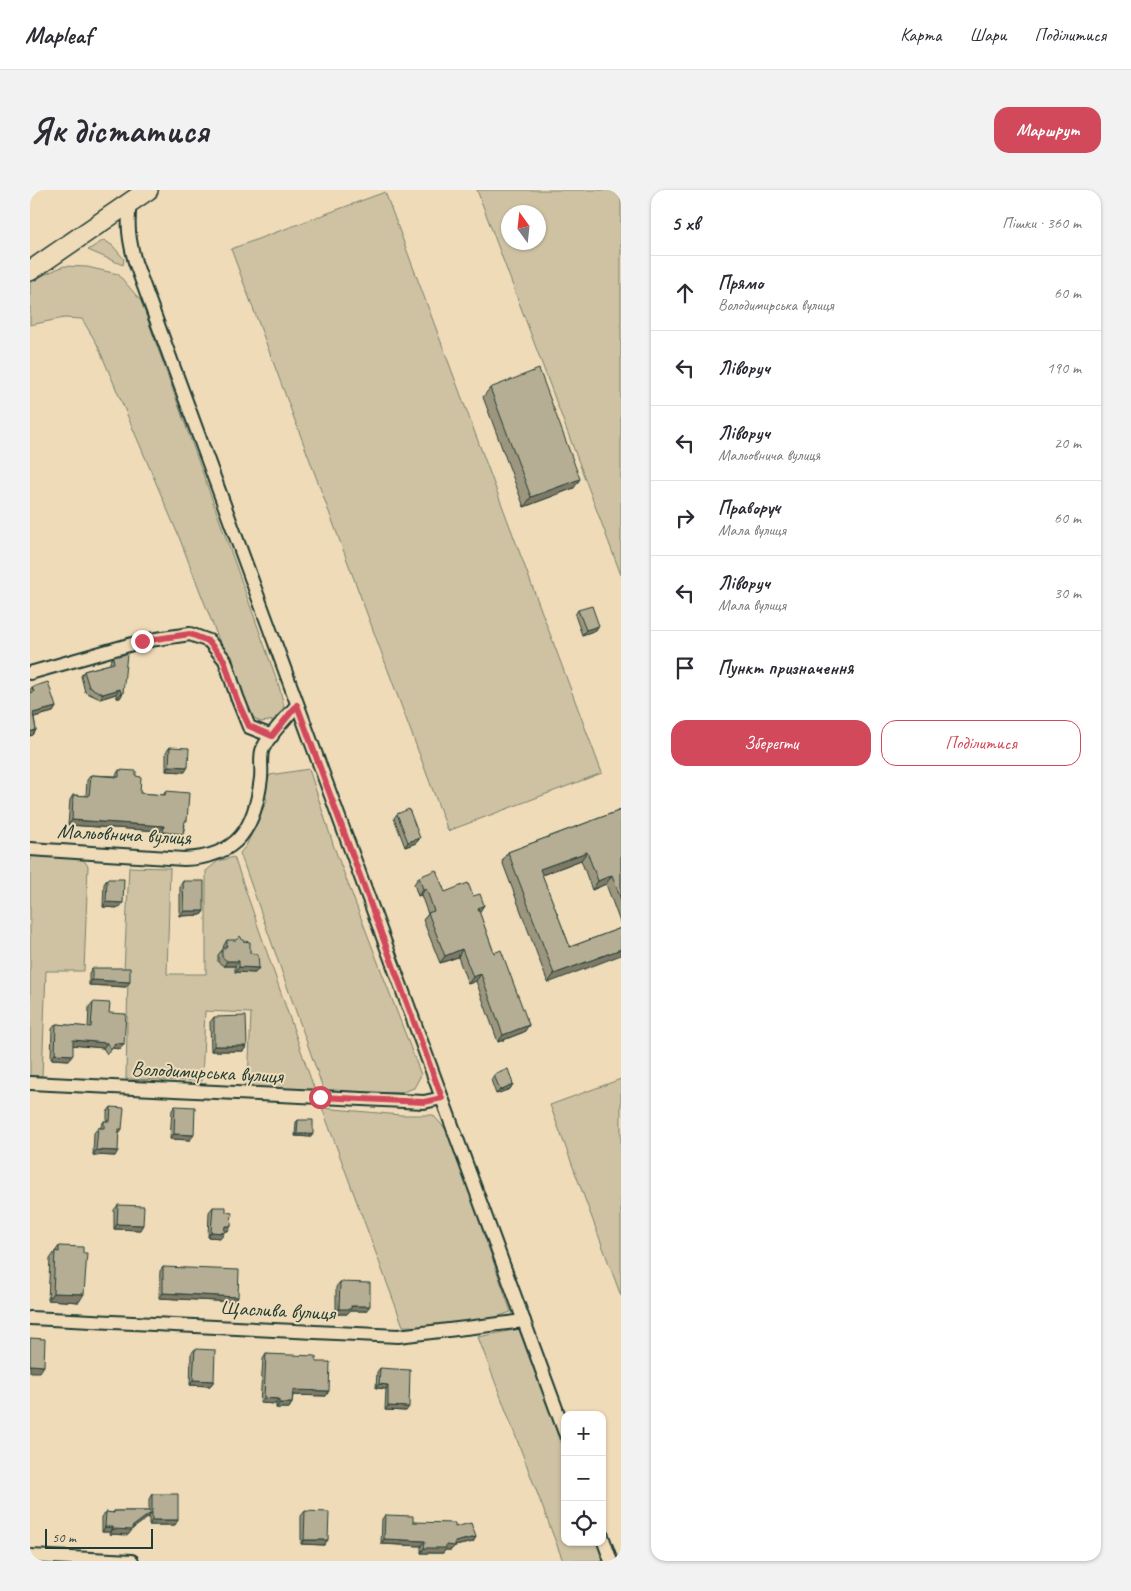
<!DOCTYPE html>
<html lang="uk">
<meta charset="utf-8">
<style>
:root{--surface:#fff;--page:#f2f2f3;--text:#2b2b33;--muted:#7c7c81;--line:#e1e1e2;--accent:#d1495b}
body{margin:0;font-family:Caveat,sans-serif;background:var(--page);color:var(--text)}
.controls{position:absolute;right:15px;bottom:15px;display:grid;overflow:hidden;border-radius:10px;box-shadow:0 1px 4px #0004}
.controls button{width:45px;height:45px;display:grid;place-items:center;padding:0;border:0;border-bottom:1px solid var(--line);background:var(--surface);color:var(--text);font:25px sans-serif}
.compass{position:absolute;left:471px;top:15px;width:45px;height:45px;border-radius:50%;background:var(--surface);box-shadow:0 1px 4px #0004;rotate:345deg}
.scale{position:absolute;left:15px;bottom:12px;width:108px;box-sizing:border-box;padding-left:5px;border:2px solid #1f3d34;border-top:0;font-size:14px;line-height:18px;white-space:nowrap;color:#1f3d34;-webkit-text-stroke:4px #f0dbb9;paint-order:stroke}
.stop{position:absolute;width:15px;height:15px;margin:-11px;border:4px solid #d1495b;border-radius:50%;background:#fff}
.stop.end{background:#d1495b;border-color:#fff;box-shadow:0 1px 5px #0008}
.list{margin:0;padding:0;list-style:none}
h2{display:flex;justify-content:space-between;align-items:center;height:65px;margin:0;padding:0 20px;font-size:21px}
h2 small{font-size:16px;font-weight:400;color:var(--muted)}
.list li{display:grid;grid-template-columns:32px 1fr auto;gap:15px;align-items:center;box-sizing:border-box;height:75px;padding:0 20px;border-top:1px solid var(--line)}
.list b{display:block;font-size:19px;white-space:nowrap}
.list p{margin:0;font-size:16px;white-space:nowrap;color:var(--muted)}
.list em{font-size:16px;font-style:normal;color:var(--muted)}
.actions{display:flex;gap:10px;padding:15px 20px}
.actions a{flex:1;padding:11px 0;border:1px solid var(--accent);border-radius:15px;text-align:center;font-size:18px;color:var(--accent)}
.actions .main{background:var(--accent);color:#fff}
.icon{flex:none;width:28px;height:28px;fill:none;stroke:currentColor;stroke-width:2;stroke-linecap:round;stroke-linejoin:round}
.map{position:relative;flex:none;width:591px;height:1371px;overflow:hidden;border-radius:15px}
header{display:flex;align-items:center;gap:30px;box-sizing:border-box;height:70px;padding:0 25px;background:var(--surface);border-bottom:1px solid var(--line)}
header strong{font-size:24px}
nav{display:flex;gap:28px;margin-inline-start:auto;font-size:18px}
.intro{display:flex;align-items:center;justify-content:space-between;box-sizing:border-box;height:120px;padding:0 30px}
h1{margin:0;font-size:35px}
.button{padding:12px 22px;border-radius:15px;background:var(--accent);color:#fff;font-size:18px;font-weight:700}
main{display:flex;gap:30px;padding:0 30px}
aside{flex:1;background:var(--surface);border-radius:15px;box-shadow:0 1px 4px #0004}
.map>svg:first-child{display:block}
.green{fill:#cec2a3;stroke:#76806c;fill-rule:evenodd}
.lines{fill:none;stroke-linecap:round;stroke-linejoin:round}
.street-casing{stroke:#1f3d34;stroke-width:16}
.primary-casing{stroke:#1f3d34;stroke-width:22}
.street{stroke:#f0dbb9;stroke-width:12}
.primary{stroke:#f0dbb9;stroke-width:19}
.wall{fill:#9d967f;stroke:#1f3d34}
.shaded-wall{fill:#7f7a68;stroke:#1f3d34}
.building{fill:#b6ae94;stroke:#1f3d34}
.route{stroke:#d1495b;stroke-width:6}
.labels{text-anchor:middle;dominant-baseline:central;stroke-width:4;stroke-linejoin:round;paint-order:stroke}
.street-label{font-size:21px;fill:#1f3d34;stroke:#f0dbb9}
</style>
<header>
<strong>Mapleaf</strong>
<nav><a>Карта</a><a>Шари</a><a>Поділитися</a></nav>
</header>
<div class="intro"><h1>Як дістатися</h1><a class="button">Маршрут</a></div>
<main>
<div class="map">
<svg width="591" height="1371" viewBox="0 0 591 1371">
<rect width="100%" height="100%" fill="#f0dbb9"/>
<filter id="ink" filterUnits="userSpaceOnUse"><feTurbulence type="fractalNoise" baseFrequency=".02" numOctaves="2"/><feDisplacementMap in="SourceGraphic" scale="10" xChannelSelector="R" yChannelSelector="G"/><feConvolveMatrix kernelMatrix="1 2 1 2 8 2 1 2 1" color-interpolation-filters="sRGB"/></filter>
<g filter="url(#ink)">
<!-- green -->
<g class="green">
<path d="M 447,0 L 591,0 L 591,385 ZM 478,22 L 508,22 L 508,52 L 478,52 Z"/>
<path d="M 355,2 L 572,583 L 418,641 L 201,59 Z"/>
<path d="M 74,50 L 83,56 L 94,69 L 93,75 L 58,60 Z"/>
<path d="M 34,76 L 57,77 L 88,84 L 111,111 L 249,496 L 254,516 L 247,530 L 230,532 L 217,523 L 149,347 L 67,154 L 52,129 L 34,128 L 0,135 L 0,91 Z"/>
<path d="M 279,579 L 304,657 L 391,885 L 384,898 L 370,903 L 294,901 L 210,663 L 216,656 L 237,610 L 233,601 L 240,585 Z"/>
<path d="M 0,666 L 52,668 L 58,676 L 54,781 L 16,781 L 12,886 L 0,886 Z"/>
<path d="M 204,667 L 285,901 L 220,898 L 218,893 L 221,823 L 175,821 L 172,891 L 96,889 L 98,782 L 94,781 L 99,677 L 140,678 L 137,784 L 176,784 L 176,681 L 188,671 Z"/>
<path d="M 591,889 L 591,1106 L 520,915 Z"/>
<path d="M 292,918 L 371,925 L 403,925 L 419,943 L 481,1122 C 451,1134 405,1138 373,1136 Z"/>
<path d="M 489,1139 L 535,1262 L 535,1352 L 568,1352 L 575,1371 L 533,1371 L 448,1147 Z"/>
</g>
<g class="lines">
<!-- street casing -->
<g class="street-casing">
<g id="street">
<path d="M 100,12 C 97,36 99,50 105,72 L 535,1243"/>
<path d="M 0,483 L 113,451 L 160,444 L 179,451 L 195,470 L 207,507 L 219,537 L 242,546"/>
<path d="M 0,659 L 154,669 C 208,667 225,638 231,588 C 232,579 230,569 232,561 C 236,548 258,526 267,515"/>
<path d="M 0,893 L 394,912 L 412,908"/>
<path d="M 0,1128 L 368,1146 L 494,1131"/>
<path d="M 572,1346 L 581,1371"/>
<path d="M 0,1366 L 102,1371"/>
</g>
</g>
<!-- primary casing -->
<g class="primary-casing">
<path id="primary" d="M 0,81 L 118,0"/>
</g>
<!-- street -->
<use href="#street" class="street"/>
<!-- primary -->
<use href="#primary" class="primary"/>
</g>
<!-- wall -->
<g class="wall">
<path d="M 460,198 L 544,298 L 494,317 L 453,207 Z"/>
<path d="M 548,420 L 566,440 L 552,445 L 545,425 Z"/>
<path d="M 83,467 L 93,503 L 90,508 L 87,508 L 86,504 L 70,509 L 55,502 L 51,486 L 54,481 L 80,474 L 80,472 Z"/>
<path d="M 2,497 L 26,517 L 23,522 L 4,527 L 6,540 L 3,545 L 0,546 L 0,500 Z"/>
<path d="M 140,557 L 155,582 L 136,581 L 136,562 Z"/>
<path d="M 89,580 L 106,586 L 110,603 L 133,605 L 136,601 L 155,635 L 153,644 L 150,649 L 130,647 L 130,641 L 38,635 L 40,610 L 43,605 L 56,606 L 57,590 L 61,585 L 86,586 L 86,585 Z"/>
<path d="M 591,620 L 591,735 L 576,694 L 562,700 L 551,670 L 512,685 L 540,757 L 591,738 L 518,793 L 472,671 L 478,662 Z"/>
<path d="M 367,624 L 390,648 L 386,653 L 375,657 L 364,628 Z"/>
<path d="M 389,687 L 415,702 L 443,706 L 454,715 L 449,722 L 464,763 L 499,835 L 494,842 L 468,852 L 446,791 L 438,794 L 428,767 L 410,773 L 393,730 L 398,724 L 391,705 L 388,706 L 384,694 Z"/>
<path d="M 77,689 L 89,718 L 73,717 L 74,694 Z"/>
<path d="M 153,691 L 174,721 L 171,725 L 150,726 L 150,696 Z"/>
<path d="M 197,750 L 220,763 L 229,778 L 225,783 L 205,782 L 205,776 L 194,776 L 188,772 L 188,765 L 193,759 L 194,755 Z"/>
<path d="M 62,778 L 96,797 L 59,795 L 59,783 Z"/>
<path d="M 63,812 L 79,823 L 94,854 L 90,859 L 82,858 L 77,864 L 73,858 L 43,855 L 39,870 L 21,869 L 22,839 L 26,834 L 58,837 L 59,817 Z"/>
<path d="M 184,827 L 217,856 L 213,861 L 181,861 L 180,832 Z"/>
<path d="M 464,885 L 483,894 L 480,899 L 466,904 L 461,890 Z"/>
<path d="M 145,916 L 160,950 L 140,949 L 142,920 Z"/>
<path d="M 81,917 L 92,939 L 89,944 L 85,966 L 63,965 L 64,943 L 68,938 L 71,938 L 71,936 L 74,931 L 77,931 L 77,922 Z"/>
<path d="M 268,930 L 281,947 L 265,946 L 266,932 Z"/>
<path d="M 88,1015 L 110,1040 L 84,1039 L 84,1020 Z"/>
<path d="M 183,1017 L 196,1022 L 201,1036 L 198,1041 L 194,1041 L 191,1048 L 178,1047 L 179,1022 Z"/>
<path d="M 29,1056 L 53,1063 L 49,1112 L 18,1110 L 20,1069 Z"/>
<path d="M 133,1077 L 208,1107 L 205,1112 L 129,1108 L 130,1081 Z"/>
<path d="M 310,1092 L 336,1121 L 320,1121 L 317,1124 L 306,1124 L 306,1097 Z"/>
<path d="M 165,1159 L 184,1191 L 180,1196 L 160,1195 L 161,1164 Z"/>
<path d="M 236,1164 L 286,1172 L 296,1206 L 263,1205 L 262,1213 L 259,1218 L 246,1218 L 246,1214 L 230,1213 L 233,1169 Z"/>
<path d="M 350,1178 L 376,1221 L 355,1220 L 356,1199 L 346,1198 L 347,1182 Z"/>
<path d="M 122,1304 L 145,1335 L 119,1335 L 119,1327 L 102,1339 L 98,1345 L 80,1344 L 80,1342 L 72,1342 L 72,1327 L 76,1322 L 83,1323 L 84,1321 L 119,1321 L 119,1309 Z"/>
<path d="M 275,1321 L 294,1355 L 271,1354 L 271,1326 Z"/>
<path d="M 355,1325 L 383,1332 L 425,1337 L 446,1347 L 443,1352 L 425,1356 L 421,1360 L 415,1360 L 413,1363 L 391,1363 L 391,1356 L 351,1354 L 352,1329 Z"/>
</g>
<!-- shaded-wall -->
<g class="shaded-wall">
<path d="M 550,289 L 544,298 L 494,317 L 501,307 Z"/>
<path d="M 569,436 L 566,440 L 552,445 L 556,440 Z"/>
<path d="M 90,499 L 86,504 L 70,509 L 73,504 Z"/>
<path d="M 91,503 L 93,503 L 90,508 L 87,508 Z"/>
<path d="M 26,517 L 23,522 L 0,528 L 3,523 Z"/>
<path d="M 6,540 L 3,545 L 0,546 L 0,542 Z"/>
<path d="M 139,576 L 158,577 L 155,582 L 136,581 Z"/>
<path d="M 42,630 L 134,636 L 130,641 L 38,635 Z"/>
<path d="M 133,642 L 153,644 L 150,649 L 130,647 Z"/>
<path d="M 390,648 L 386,653 L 375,657 L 378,652 Z"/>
<path d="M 557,662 L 551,670 L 504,688 L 510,679 Z"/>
<path d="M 582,685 L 576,694 L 562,700 L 568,691 Z"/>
<path d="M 396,698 L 391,705 L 388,706 L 393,699 Z"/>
<path d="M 76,712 L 93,713 L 89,718 L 73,717 Z"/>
<path d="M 454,715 L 449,723 L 448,718 Z"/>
<path d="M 154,721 L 174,721 L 171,725 L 150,726 Z"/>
<path d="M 432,759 L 428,767 L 410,773 L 415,766 Z"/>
<path d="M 591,759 L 591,765 L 518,793 L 524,784 Z"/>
<path d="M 197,771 L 209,771 L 205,776 L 194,776 Z"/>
<path d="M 209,777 L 229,778 L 225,783 L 205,782 Z"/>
<path d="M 451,784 L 446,791 L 438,794 L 443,787 Z"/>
<path d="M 62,790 L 100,792 L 96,797 L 59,795 Z"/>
<path d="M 499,835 L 494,842 L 468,852 L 473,845 Z"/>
<path d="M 43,850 L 77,853 L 73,858 L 40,855 Z"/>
<path d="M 85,853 L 94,854 L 90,859 L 82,858 L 77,864 Z"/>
<path d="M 184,856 L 217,856 L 213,861 L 181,861 Z"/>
<path d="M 25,864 L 43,865 L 39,870 L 21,869 Z"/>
<path d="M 483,894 L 480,899 L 466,904 L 470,900 Z"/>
<path d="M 144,944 L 164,945 L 160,950 L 140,949 Z"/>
<path d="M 267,944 L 283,944 L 281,947 L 265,946 Z"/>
<path d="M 66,960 L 88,961 L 85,966 L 63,965 Z"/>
<path d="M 87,1034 L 113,1035 L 110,1040 L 84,1039 Z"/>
<path d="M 195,1036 L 201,1036 L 198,1041 L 191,1041 Z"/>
<path d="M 181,1042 L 194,1043 L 191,1048 L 178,1047 Z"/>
<path d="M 23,1103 L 54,1104 L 49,1112 L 18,1110 Z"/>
<path d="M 133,1103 L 208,1107 L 205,1112 L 129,1108 Z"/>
<path d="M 321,1116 L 340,1116 L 336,1121 L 320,1121 L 317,1124 L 306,1124 L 309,1119 Z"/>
<path d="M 0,1175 L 14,1176 L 10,1182 L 0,1182 Z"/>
<path d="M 163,1190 L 184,1191 L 180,1196 L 160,1195 Z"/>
<path d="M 349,1194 L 358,1195 L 356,1199 L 346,1198 Z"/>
<path d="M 263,1200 L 299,1201 L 296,1206 L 259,1205 Z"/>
<path d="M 234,1208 L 249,1209 L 246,1214 L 230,1213 Z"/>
<path d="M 249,1213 L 262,1213 L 259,1218 L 246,1218 Z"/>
<path d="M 358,1216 L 379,1217 L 376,1221 L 355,1220 Z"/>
<path d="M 122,1322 L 119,1327 L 101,1340 L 102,1340 L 98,1345 L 80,1344 L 83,1339 L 102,1337 Z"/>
<path d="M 122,1330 L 148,1330 L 145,1335 L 119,1335 Z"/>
<path d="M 75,1337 L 83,1337 L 80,1342 L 72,1342 Z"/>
<path d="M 446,1347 L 443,1352 L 425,1356 L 421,1360 L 415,1360 L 413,1363 L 391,1363 L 394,1358 L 416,1355 L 425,1352 Z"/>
<path d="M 354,1349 L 395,1351 L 391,1356 L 351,1354 Z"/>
<path d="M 274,1350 L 298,1350 L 294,1355 L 271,1354 Z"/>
</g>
<!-- building -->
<g class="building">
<path d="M 509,179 L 550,289 L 501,307 L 460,198 Z"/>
<path d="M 562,416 L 569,436 L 556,440 L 548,420 Z"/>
<path d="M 97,464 L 93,503 L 91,503 L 90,499 L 73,504 L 59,497 L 54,481 L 84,473 L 83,467 Z"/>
<path d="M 18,492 L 26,517 L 3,523 L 6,540 L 0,542 L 0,503 L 4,502 L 2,497 Z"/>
<path d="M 140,557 L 159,558 L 158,577 L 139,576 Z"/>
<path d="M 89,580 L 106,581 L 106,586 L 111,587 L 110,603 L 135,605 L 136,601 L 159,603 L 157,631 L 155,631 L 153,644 L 133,642 L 134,636 L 42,630 L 43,605 L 59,606 L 61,585 L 89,587 Z"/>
<path d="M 379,619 L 390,648 L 378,652 L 367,624 Z"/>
<path d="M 591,620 L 591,710 L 582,685 L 568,691 L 557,662 L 510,679 L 540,757 L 591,738 L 591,759 L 524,784 L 478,662 Z"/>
<path d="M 406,680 L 415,702 L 438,693 L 443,706 L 450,704 L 454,715 L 448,718 L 464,763 L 471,760 L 499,835 L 473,845 L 451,784 L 443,787 L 432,759 L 415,766 L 398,723 L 404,721 L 396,698 L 393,699 L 389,687 Z"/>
<path d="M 77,689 L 94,689 L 93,713 L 76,712 Z"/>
<path d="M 153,691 L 174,691 L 174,721 L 154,721 Z"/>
<path d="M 210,746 L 213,751 L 220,752 L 220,763 L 228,764 L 229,778 L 209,777 L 209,771 L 197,771 L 192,767 L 192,760 L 197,756 L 197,750 L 206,750 Z"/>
<path d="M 62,778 L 100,778 L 100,792 L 62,790 Z"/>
<path d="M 63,812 L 80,813 L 79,823 L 96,824 L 94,854 L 85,853 L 81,859 L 77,853 L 43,850 L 43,865 L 25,864 L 26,834 L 61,837 Z"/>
<path d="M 216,826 L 217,856 L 184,856 L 184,827 Z"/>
<path d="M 478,879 L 483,894 L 470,900 L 464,885 Z"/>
<path d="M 145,916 L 165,917 L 164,945 L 144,944 Z"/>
<path d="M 81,917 L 94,918 L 92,939 L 89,939 L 88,961 L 66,960 L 68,938 L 74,938 L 74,931 L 80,931 Z"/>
<path d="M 268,930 L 283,930 L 283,944 L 267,944 Z"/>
<path d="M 88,1015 L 114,1016 L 113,1035 L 87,1034 Z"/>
<path d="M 183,1017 L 196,1017 L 196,1022 L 202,1023 L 201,1036 L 195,1036 L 194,1043 L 181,1042 Z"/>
<path d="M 29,1056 L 53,1057 L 53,1063 L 57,1063 L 54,1104 L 23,1103 L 25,1061 L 29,1062 Z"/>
<path d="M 133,1077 L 209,1080 L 208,1107 L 133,1103 Z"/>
<path d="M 310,1092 L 340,1093 L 340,1116 L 321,1116 L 321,1119 L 309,1119 Z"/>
<path d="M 0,1148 L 15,1149 L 14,1176 L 0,1175 Z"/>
<path d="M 165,1159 L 185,1160 L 184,1191 L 163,1190 Z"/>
<path d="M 236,1164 L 286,1166 L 286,1172 L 300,1172 L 299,1201 L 263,1200 L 262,1213 L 249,1213 L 249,1209 L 234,1208 Z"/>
<path d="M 350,1178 L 380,1180 L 379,1217 L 358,1216 L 358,1195 L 349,1194 Z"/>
<path d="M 122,1304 L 148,1304 L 148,1330 L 122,1330 L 122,1322 L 102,1337 L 102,1340 L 83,1339 L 83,1337 L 75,1337 L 76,1322 L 84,1323 L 84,1321 L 122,1321 Z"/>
<path d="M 275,1321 L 299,1322 L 298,1350 L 274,1350 Z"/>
<path d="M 355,1325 L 383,1326 L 383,1332 L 425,1333 L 425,1337 L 441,1333 L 446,1347 L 425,1352 L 425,1356 L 416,1355 L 416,1358 L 394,1358 L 395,1351 L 354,1349 Z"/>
</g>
</g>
<g class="lines" filter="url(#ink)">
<!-- route -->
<path class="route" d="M 112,451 L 160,444 L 178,451 L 194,470 L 206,508 L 219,536 L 242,546 L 267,515 L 412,908 L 394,912 L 290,907"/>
</g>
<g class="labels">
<!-- street labels -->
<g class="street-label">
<text transform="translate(94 644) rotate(3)">Мальовнича вулиця</text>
<text transform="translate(177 882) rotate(3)">Володимирська вулиця</text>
<text transform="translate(248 1120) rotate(3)">Щаслива вулиця</text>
</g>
</g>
</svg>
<div class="controls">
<button>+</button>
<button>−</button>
<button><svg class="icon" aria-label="locate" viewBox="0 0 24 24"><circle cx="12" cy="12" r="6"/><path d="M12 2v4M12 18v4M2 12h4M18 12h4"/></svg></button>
</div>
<svg class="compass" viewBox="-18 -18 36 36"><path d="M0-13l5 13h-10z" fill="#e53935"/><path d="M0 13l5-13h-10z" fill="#7c7c81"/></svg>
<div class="scale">50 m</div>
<div class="stop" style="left:290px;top:907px"></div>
<div class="stop end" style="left:112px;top:451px"></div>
</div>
<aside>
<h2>5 хв<small>Пішки · 360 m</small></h2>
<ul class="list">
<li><svg class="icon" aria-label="ahead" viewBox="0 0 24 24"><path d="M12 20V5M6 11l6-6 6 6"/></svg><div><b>Прямо</b><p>Володимирська вулиця</p></div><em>60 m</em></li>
<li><svg class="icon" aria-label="left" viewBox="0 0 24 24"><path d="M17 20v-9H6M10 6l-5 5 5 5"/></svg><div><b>Ліворуч</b></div><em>190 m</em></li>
<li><svg class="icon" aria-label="left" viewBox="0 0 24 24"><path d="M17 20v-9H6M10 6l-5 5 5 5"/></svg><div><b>Ліворуч</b><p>Мальовнича вулиця</p></div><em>20 m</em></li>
<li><svg class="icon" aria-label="right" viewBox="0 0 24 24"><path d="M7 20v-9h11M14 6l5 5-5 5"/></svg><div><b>Праворуч</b><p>Мала вулиця</p></div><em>60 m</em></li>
<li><svg class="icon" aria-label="left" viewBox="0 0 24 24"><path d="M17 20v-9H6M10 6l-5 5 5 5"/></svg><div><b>Ліворуч</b><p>Мала вулиця</p></div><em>30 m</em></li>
<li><svg class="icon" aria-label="arrive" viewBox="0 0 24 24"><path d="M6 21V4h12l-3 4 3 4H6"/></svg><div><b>Пункт призначення</b></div></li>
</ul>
<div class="actions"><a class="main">Зберегти</a><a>Поділитися</a></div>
</aside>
</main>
